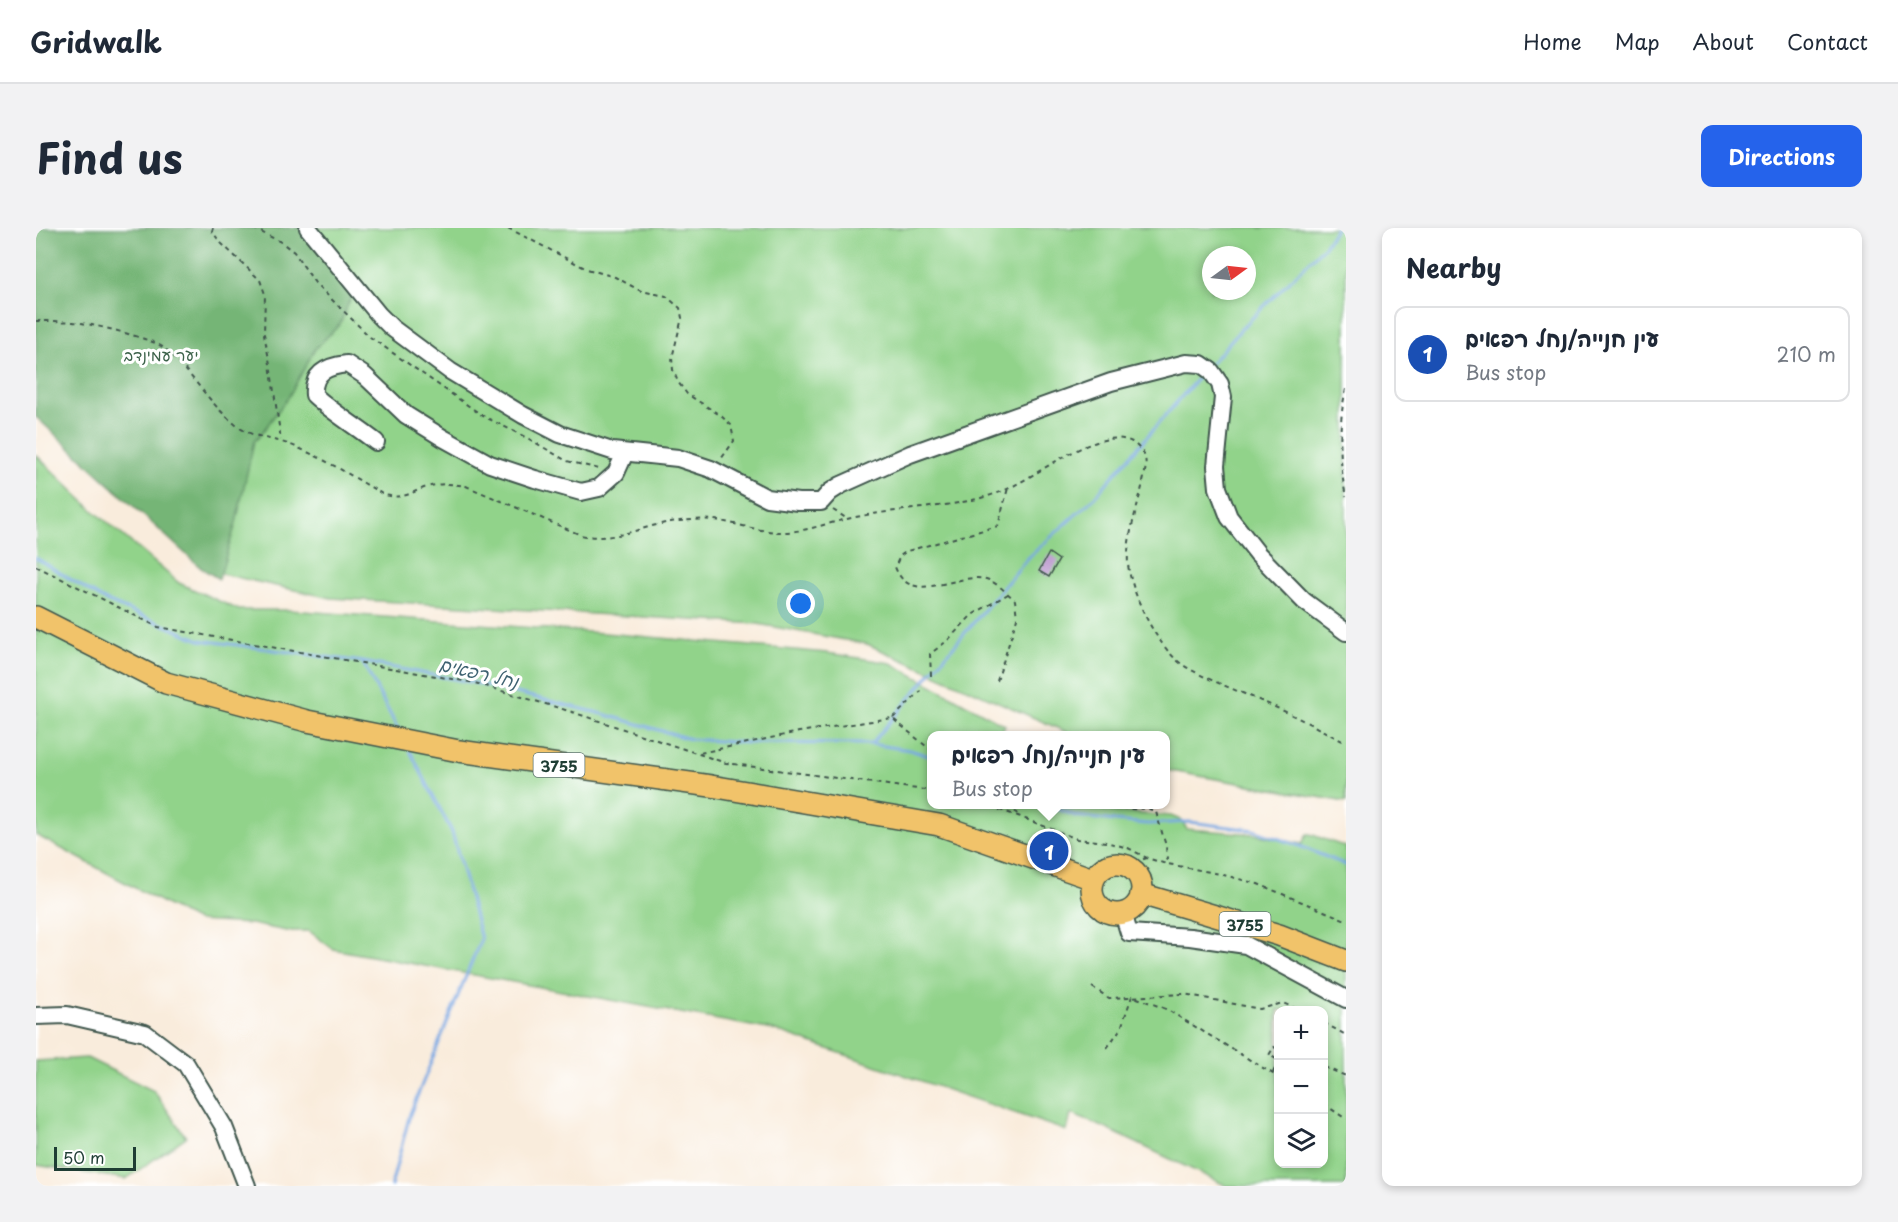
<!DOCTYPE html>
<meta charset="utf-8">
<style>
:root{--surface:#fff;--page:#f2f2f3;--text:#1f2937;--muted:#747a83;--line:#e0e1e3;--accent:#2563eb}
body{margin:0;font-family:"Playpen Sans","Playpen Sans Hebrew",sans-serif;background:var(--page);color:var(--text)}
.controls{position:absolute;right:18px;bottom:18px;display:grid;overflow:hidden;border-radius:12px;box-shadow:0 3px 9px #0003}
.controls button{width:54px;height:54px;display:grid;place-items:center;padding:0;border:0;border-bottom:2px solid var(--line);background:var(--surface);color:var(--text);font:30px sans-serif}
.compass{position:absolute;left:1166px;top:18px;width:54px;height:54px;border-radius:50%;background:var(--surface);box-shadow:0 3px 9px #0003;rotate:75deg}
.scale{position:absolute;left:18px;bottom:15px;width:82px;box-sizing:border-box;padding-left:6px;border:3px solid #1f3d34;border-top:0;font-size:16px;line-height:21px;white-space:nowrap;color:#1f3d34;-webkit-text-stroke:4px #fff;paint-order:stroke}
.you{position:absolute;left:765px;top:376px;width:21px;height:21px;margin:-15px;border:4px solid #fff;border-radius:50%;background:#1a73e8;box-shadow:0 0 0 9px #1a73e833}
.badge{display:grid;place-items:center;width:39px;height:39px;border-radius:50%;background:var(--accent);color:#fff;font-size:20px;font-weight:700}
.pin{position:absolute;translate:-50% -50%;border:3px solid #fff;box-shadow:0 2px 6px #0006}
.popup{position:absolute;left:891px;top:503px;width:243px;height:78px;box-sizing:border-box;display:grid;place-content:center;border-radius:12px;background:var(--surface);filter:drop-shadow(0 2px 4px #0005);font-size:20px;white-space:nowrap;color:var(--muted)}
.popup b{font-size:22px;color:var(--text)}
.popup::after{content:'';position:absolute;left:50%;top:100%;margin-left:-12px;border:12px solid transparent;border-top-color:var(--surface)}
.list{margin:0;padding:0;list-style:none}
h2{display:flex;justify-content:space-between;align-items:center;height:78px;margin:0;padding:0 24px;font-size:26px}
h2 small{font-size:20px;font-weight:400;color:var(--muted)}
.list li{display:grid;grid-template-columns:39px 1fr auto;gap:18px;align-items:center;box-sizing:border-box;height:96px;margin:0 12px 12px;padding:0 12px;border:2px solid var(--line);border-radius:12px}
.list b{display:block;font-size:22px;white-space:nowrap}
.list p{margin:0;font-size:20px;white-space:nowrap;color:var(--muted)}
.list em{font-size:20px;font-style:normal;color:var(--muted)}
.icon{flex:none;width:33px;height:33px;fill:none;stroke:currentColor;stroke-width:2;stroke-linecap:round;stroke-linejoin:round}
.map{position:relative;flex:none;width:1310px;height:958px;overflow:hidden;border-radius:12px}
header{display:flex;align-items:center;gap:36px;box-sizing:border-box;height:84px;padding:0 30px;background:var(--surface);border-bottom:2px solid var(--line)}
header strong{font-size:28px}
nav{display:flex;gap:33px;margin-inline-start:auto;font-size:21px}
.intro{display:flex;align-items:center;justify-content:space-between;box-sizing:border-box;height:144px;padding:0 36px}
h1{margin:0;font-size:42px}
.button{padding:15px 27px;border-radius:12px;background:var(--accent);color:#fff;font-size:21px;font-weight:700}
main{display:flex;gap:36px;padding:0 36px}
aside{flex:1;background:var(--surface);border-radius:12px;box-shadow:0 3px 9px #0003}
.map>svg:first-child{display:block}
.green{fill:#91d38a;stroke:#58885f;stroke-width:1.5;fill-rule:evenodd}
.forest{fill:#74b576;stroke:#4a7955;stroke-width:1.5}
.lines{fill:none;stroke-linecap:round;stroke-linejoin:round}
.stream{stroke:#79a8e3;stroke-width:3}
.building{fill:#c1a2d2}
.minor-casing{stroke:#40574d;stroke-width:20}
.major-casing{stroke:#40574d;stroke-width:24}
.path{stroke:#40574d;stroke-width:2;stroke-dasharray:4.5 4.5;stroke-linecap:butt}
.minor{stroke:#fff;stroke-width:16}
.major{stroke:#f1c36a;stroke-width:21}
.labels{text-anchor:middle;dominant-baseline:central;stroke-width:6;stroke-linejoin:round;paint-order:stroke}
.shield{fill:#fff;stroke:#627771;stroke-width:1.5}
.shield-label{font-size:15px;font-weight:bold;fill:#1f3d34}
.park-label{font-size:16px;fill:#3c624a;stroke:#fff}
.water-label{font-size:18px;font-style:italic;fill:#3e6271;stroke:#fff}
</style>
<header>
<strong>Gridwalk</strong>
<nav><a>Home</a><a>Map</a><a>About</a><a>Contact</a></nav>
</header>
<div class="intro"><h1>Find us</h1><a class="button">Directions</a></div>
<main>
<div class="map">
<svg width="1310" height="958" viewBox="0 0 1310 958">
<rect width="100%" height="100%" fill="#fff"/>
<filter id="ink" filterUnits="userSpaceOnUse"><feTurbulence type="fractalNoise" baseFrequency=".0167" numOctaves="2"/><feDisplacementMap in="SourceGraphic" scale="12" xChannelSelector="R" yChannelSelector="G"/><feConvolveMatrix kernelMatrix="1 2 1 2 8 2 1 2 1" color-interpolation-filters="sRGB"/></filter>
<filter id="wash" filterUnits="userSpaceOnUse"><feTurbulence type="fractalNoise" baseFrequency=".008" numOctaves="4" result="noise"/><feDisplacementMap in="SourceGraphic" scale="24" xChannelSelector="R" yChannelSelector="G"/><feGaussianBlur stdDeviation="1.35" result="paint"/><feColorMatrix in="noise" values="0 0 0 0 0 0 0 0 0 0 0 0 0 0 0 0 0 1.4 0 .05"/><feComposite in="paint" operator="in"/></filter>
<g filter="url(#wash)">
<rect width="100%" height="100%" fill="#f9ecdc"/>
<!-- green -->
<g class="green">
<path d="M 185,0 L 1310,0 L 1310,574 L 1130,542 L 1130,508 L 1037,507 L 831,416 L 722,396 L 295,370 L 181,345 ZM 1175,27 L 1211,27 L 1211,63 L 1175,63 Z"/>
<path d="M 0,227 L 58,283 L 143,355 L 203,382 L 253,382 L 580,406 L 791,425 L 855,435 L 969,497 L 967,501 L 968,507 L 896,508 L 896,576 L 1057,577 L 1070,583 L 1135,588 L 1145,592 L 1151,601 L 1218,606 L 1266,616 L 1271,606 L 1274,606 L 1310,619 L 1310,958 L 1191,958 L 1067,899 L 1035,886 L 1031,903 L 737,802 L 297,721 L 273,703 L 250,703 L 215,696 L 161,693 L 0,607 ZM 1242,782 L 1288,782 L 1288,936 L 1242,936 Z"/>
<path d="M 51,830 L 118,863 L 150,909 L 90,951 L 0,937 L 0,833 Z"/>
</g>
<!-- forest -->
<path class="forest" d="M 0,0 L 264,0 L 317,64 L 304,96 L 279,121 L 253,168 L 222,210 L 218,213 L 200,295 L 183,351 L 165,340 L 0,189 Z"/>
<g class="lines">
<!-- stream -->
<g class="stream">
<path d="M 1175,135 L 1206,100 L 1287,20 L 1300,0"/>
<path d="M 0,330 L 68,372 L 164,412 L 327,434 L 439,455 L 567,486 L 654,511 L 713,515 L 835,516 L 874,522 L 896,529"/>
<path d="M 327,435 L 363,503"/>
<path d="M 836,515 L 992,330 L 1057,271 L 1167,144"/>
<path d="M 1009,576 L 1040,588 L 1079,593 L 1112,596 L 1154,594 L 1217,602 L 1261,617 L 1310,637"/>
<path d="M 355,958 L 374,886 L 445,711 L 416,604 L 374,523"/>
</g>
</g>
<g id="blocks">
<!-- building -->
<path class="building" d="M 1013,325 L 1023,332 L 1013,349 L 1003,343 Z"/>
</g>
</g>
<g filter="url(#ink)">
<use href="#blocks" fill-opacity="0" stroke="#40574d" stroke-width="1.5"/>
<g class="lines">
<!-- minor casing -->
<g class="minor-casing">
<g id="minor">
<path d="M 272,0 L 343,87 L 356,100 L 414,143 L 487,187 L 524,206 L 576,223 L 642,230 L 675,241 L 731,270 L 762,274 L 785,274 L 794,264 L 805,257 L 874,226 L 1075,154 L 1150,135 L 1165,136 L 1175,143 L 1184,156 L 1187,169 L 1180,238 L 1182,260 L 1193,289 L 1222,326 L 1268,373 L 1310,404"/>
<path d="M 340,214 C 320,198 297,185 278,167 C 276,144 292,138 311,136 L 329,148 L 370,187 L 407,210 L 454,236 L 499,251 L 545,264 L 563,260 L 580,245 L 589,225"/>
<path d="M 1087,685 L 1093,705 L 1154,709 L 1210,717 L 1310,771"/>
<path d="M 0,788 L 31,787 L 109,805 L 150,836 L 188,899 L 211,958"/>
</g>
</g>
<!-- major casing -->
<g class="major-casing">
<g id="major">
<path d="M 0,389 L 130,455 L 271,493 L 423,523 L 675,558 L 903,597 L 1057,651"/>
<circle cx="1081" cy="661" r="25"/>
<path d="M 1105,666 L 1243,707 L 1310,733"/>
</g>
</g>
<!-- path -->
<g class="path">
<path d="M 177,0 L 176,3 L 184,14 L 224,52 L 229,66 L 228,106 L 234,136 L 245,212"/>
<path d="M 217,0 L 245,14 L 258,24 L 279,55 L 334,109 L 447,188 L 493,211 L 531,233 L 563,241"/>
<path d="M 472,0 L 551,41 L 579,49 L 605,63 L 630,68 L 644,80 L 646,90 L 636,130 L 637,142 L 642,154 L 651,166 L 684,187 L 695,197 L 698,213 L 685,231"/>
<path d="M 0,93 C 12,93 24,93 37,94 C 53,95 116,110 128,120 C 156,144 174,178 204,200 C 218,210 242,211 260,219 C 291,232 319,250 348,267 C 372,272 374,263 395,258 C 407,255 418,256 430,258 L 545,307 C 581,315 608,296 643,293 C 654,292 667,291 678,292 C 699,295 721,303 742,304 C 766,305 788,296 811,291 C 861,279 915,282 964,264 C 998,252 1061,196 1096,214 C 1101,217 1107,224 1109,229 C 1111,239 1108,249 1106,259 C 1100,284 1088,318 1093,343 C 1099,372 1122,420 1147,437 C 1171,452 1198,461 1225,473 C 1254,485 1282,500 1310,515"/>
<path d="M 1310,161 C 1302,194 1303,236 1310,269"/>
<path d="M 797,282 L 810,290"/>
<path d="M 0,338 L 122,399 L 439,455 L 533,483 L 690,535 L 896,563"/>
<path d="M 895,448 L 894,426 L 911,413 L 936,387 L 972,366"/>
<path d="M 961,453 L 981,390 L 979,372 C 972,366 962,356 953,352 C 924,341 875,381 859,339 L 864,328 L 871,323 L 962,298 L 972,260"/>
<path d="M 857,490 L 885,463"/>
<path d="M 664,525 L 763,504 L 856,490 L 896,523"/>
<path d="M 946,576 L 982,588 L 1041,611 L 1070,614 L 1092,620 L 1111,630"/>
<path d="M 974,576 L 981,586"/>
<path d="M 1068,576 C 1076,578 1086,580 1094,581 C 1105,582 1110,578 1120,584 L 1130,618 L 1131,631 L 1127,635"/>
<path d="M 1090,637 L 1111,630 L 1127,635 L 1184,646 L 1222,656 L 1310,692"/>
<path d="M 1056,759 L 1073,770 L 1148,766 L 1224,781 L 1247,775 L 1263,782"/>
<path d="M 1288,795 L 1310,807"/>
<path d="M 1071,820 L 1085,800 L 1096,768 L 1130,781 L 1242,849"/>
<path d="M 1242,821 L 1238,819 L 1233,827 L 1242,832"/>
<path d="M 1288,839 L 1310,848"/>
<path d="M 1237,845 L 1242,833"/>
<path d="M 1288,876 L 1310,891"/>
</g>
<!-- minor -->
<use href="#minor" class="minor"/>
<!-- major -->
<use href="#major" class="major"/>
</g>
</g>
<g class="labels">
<!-- shield labels -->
<g class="shield">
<rect x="497.5" y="525" width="51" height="24" rx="4.5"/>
<rect x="1183.5" y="684" width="51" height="24" rx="4.5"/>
</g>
<g class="shield-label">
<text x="523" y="537">3755</text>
<text x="1209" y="696">3755</text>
</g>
<!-- park labels -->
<g class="park-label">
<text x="125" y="126">יער עמינדב</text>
</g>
<!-- water labels -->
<g class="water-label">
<text transform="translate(443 444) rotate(13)">נחל רפאים</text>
</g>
</g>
</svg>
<div class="controls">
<button>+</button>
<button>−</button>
<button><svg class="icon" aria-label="layers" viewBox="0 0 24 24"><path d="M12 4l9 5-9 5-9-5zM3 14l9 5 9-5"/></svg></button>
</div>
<svg class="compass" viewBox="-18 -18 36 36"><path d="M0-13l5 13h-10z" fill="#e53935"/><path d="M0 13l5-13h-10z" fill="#747a83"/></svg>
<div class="scale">50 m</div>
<div class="you"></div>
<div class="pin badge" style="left:1013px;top:623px;background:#1a4fb4">1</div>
<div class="popup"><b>עין חנייה/נחל רפאים</b>Bus stop</div>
</div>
<aside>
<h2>Nearby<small></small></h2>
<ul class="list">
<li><span class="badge" style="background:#1a4fb4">1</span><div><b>עין חנייה/נחל רפאים</b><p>Bus stop</p></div><em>210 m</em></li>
</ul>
</aside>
</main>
